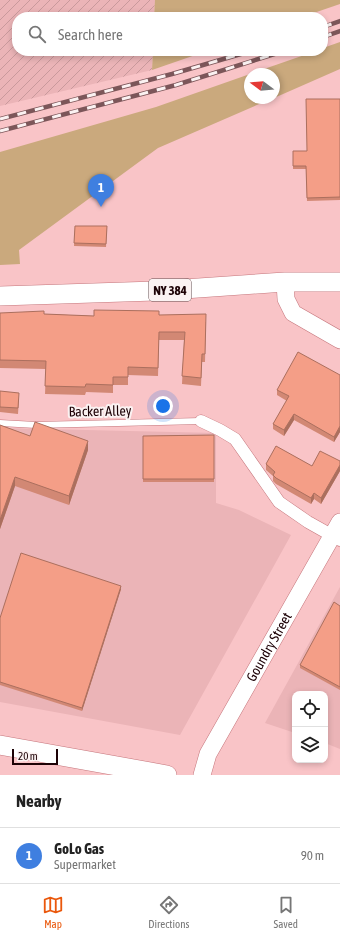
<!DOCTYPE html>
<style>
:root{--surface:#fff;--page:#f6f6f6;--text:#222;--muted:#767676;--line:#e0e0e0;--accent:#ea580c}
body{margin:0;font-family:"Asap Condensed",sans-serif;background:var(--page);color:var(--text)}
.controls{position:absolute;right:12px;bottom:12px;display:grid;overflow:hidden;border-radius:8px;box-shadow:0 2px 6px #0003}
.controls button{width:36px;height:36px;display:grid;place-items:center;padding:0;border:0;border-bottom:1px solid var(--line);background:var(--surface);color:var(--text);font:20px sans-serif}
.compass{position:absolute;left:244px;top:68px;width:36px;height:36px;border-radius:50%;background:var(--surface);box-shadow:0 2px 6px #0003;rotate:286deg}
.scale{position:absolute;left:12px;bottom:10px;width:46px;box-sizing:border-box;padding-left:4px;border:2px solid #1d0206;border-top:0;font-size:11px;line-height:14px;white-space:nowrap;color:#1d0206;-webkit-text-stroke:3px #fbf2f2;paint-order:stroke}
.you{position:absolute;left:163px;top:406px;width:14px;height:14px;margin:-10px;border:3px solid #fff;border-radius:50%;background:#1a73e8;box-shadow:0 0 0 6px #1a73e833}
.badge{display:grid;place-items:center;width:26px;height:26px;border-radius:50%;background:var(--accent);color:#fff;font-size:13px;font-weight:700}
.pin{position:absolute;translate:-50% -33px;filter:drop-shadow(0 1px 2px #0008)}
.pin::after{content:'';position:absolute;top:21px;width:14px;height:12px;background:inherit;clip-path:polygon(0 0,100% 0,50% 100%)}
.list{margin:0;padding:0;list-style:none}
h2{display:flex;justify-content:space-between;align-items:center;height:52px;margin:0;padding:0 16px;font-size:17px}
h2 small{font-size:13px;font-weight:400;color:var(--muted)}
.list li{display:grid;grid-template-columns:26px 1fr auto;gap:12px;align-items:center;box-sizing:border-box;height:56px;padding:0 16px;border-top:1px solid var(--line)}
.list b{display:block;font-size:15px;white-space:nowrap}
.list p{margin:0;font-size:13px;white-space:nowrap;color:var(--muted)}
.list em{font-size:13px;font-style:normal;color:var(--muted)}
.icon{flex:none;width:22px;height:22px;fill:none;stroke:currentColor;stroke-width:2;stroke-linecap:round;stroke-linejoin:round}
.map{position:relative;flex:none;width:340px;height:775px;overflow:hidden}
.search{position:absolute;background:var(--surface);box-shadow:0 2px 6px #0003;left:12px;right:12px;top:12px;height:44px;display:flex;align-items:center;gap:10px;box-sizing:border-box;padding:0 14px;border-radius:16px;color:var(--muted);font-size:15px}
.sheet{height:108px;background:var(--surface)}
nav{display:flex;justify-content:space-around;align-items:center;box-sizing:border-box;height:56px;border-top:1px solid var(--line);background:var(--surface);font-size:11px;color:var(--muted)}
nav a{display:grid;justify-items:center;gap:2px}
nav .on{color:var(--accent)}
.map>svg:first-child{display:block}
.built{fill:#ebb4b7}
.industrial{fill:url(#industrial-furrows)}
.grass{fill:#caa97d}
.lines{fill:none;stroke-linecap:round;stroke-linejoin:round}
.lane-casing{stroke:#c5757b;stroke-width:7}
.street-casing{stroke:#c5757b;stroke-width:13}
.secondary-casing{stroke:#c5757b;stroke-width:18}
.primary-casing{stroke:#c5757b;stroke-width:20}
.lane{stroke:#fff;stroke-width:6}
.street{stroke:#fff;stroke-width:12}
.secondary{stroke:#fff;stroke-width:17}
.primary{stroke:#fff;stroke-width:19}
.rail-casing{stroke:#7c5659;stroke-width:4.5}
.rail{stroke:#fbf2f2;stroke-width:3;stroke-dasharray:9;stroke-linecap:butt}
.wall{fill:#d28874}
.shaded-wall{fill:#ab6f5e}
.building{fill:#f49e87;stroke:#ab6f5e}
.labels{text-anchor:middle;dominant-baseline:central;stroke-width:4;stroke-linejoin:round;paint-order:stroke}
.shield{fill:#fbf2f2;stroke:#604a4d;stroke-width:1}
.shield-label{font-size:13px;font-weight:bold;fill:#1d0206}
.street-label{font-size:14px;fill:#1d0206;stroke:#fbf2f2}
</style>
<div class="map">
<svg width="340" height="775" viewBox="0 0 340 775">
<defs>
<pattern id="industrial-furrows" width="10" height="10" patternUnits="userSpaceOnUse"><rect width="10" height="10" fill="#ebb4b7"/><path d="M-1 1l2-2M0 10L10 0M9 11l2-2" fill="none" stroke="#c9999c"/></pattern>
</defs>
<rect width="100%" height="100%" fill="#f9c4c7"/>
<!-- built -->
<g class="built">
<path d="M 0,428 L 216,433 L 216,503 L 239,510 L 291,535 L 180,735 L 0,702 Z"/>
<path d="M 340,587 L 340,749 L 325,743 L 325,694 L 295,694 L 295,733 L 265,723 Z"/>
</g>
<!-- industrial -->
<path class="industrial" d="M 0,0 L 155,0 L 154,17 L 17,17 L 17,51 L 153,51 L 152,70 L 0,106 Z"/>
<!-- grass -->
<g class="grass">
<path d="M 155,0 L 340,0 L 340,4 L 302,17 L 154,17 Z"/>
<path d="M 340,42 L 340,69 L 274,98 L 274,74 L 250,74 L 316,51 L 323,51 L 323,48 Z"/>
<path d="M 153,51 L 207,51 L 152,70 Z"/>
<path d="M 250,74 L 250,98 L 273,98 L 158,148 L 19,250 L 20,264 L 0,265 L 0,152 L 156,107 Z"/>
</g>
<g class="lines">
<!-- lane casing -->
<g class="lane-casing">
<path id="lane" d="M 0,423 L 36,425 L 201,421"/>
</g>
<!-- street casing -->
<g class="street-casing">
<path id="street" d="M 201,421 L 220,430 L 235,439 L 279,502 L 308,522 L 340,540"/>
</g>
<!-- secondary casing -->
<g class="secondary-casing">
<g id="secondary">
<path d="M 285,282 L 286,299 L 293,313 L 340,340"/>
<path id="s1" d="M 202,775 L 208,754 L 340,522"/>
</g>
</g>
<!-- primary casing -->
<g class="primary-casing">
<g id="primary">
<path d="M 0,296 L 155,291 L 285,282 L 340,282"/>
<path d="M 0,745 L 167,775"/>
</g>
</g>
<!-- lane -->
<use href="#lane" class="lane"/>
<!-- street -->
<use href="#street" class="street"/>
<!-- secondary -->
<use href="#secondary" class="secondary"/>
<!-- primary -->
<use href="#primary" class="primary"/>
<!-- rail casing -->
<g class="rail-casing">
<g id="rail">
<path d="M 323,27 L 340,21"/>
<path d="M 323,37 L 340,31"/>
<path d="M 0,119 L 172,74 L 251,51"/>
<path d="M 0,131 L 176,85 L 284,51"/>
</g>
</g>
<!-- rail -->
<use href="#rail" class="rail"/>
</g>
<!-- wall -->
<g class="wall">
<path d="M 340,99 L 340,200 L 307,201 L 306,169 L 293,169 L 293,151 L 307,151 Z"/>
<path d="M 75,226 L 107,226 L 106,247 L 74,246 Z"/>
<path d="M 0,313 L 44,314 L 94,316 L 159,315 L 206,322 L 205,362 L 202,362 L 201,386 L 182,384 L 184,340 L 159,340 L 158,376 L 128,375 L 128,385 L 113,385 L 113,393 L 86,392 L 85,395 L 45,394 L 46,369 L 0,368 Z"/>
<path d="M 340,375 L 340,432 L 334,442 L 294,420 L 284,436 L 273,429 L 273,424 L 287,401 L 277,395 L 277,390 Z"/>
<path d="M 0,391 L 19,399 L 18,414 L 0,412 Z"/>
<path d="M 0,425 L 30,436 L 88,450 L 69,505 L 15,486 L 0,529 Z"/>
<path d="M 214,435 L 214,482 L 143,482 L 143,436 Z"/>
<path d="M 340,461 L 340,471 L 321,504 L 314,499 L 311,504 L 276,484 L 273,481 L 273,476 L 266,470 L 266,464 L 312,466 Z"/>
<path d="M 121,589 L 82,711 L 0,685 L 0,618 Z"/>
<path d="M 340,606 L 340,690 L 300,668 L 300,665 Z"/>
</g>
<!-- shaded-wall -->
<g class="shaded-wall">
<path d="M 294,414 L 294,420 L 284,436 L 284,430 Z"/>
<path d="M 340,426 L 340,432 L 334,442 L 334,437 Z"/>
<path d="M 88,441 L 88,450 L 69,505 L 69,496 Z"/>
<path d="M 340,465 L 340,471 L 321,504 L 321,498 Z"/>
<path d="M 15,477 L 15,486 L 0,529 L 0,520 Z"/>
<path d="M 314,493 L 314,499 L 311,504 L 311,498 Z"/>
<path d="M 121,586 L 121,589 L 82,711 L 82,708 Z"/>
</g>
<!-- building -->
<g class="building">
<path d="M 306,99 L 340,99 L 340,197 L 307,198 L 306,166 L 293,166 L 293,151 L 307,151 Z"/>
<path d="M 75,226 L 107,226 L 106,244 L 74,243 Z"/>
<path d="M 94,310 L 159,311 L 159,315 L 206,314 L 205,354 L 202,354 L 201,378 L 182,376 L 185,332 L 159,332 L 158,368 L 128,367 L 128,377 L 113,377 L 113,385 L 86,384 L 85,387 L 45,386 L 46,361 L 0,360 L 0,313 L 44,311 L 44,314 L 94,316 Z"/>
<path d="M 298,352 L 340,375 L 340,426 L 334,437 L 294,414 L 284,430 L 273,424 L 289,396 L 277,390 Z"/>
<path d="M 0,391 L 19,393 L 18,408 L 0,407 Z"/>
<path d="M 35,422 L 88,441 L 69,496 L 15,477 L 0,520 L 0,425 L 30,436 Z"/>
<path d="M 214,435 L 214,479 L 143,479 L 143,436 Z"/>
<path d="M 276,446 L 312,466 L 320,451 L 340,461 L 340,465 L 321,498 L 314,493 L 311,498 L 276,478 L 273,475 L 275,472 L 266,464 Z"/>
<path d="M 21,553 L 121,586 L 82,708 L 0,682 L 0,618 Z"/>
<path d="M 334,602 L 340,606 L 340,687 L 300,665 Z"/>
</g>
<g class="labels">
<!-- shield labels -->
<rect class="shield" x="149" y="279" width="42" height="22" rx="3"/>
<g class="shield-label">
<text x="170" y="290">NY 384</text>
</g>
<!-- street labels -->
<g class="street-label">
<text transform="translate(100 411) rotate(-1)">Backer Alley</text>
<text stroke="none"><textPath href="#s1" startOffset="145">Goundry Street</textPath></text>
</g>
</g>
</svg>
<div class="controls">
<button><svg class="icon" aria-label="locate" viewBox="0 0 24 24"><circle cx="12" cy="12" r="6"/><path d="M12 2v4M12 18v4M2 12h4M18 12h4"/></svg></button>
<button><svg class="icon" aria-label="layers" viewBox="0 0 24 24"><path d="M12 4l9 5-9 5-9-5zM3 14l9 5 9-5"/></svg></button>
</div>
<svg class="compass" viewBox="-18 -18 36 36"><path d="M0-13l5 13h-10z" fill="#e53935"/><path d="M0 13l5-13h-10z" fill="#767676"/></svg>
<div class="scale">20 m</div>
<div class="you"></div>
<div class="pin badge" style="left:101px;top:207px;background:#3f7fe0">1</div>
<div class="search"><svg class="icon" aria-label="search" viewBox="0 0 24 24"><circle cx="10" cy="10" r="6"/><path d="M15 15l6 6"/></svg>Search here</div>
</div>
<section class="sheet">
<h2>Nearby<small></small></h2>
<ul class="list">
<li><span class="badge" style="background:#3f7fe0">1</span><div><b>GoLo Gas</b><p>Supermarket</p></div><em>90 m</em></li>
</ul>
</section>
<nav>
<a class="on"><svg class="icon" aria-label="map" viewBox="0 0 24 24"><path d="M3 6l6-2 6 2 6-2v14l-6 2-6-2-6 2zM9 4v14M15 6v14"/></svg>Map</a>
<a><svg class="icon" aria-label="directions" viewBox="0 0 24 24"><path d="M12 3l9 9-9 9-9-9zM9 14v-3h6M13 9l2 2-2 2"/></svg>Directions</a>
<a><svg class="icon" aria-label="saved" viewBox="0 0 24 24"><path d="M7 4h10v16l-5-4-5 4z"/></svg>Saved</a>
</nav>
